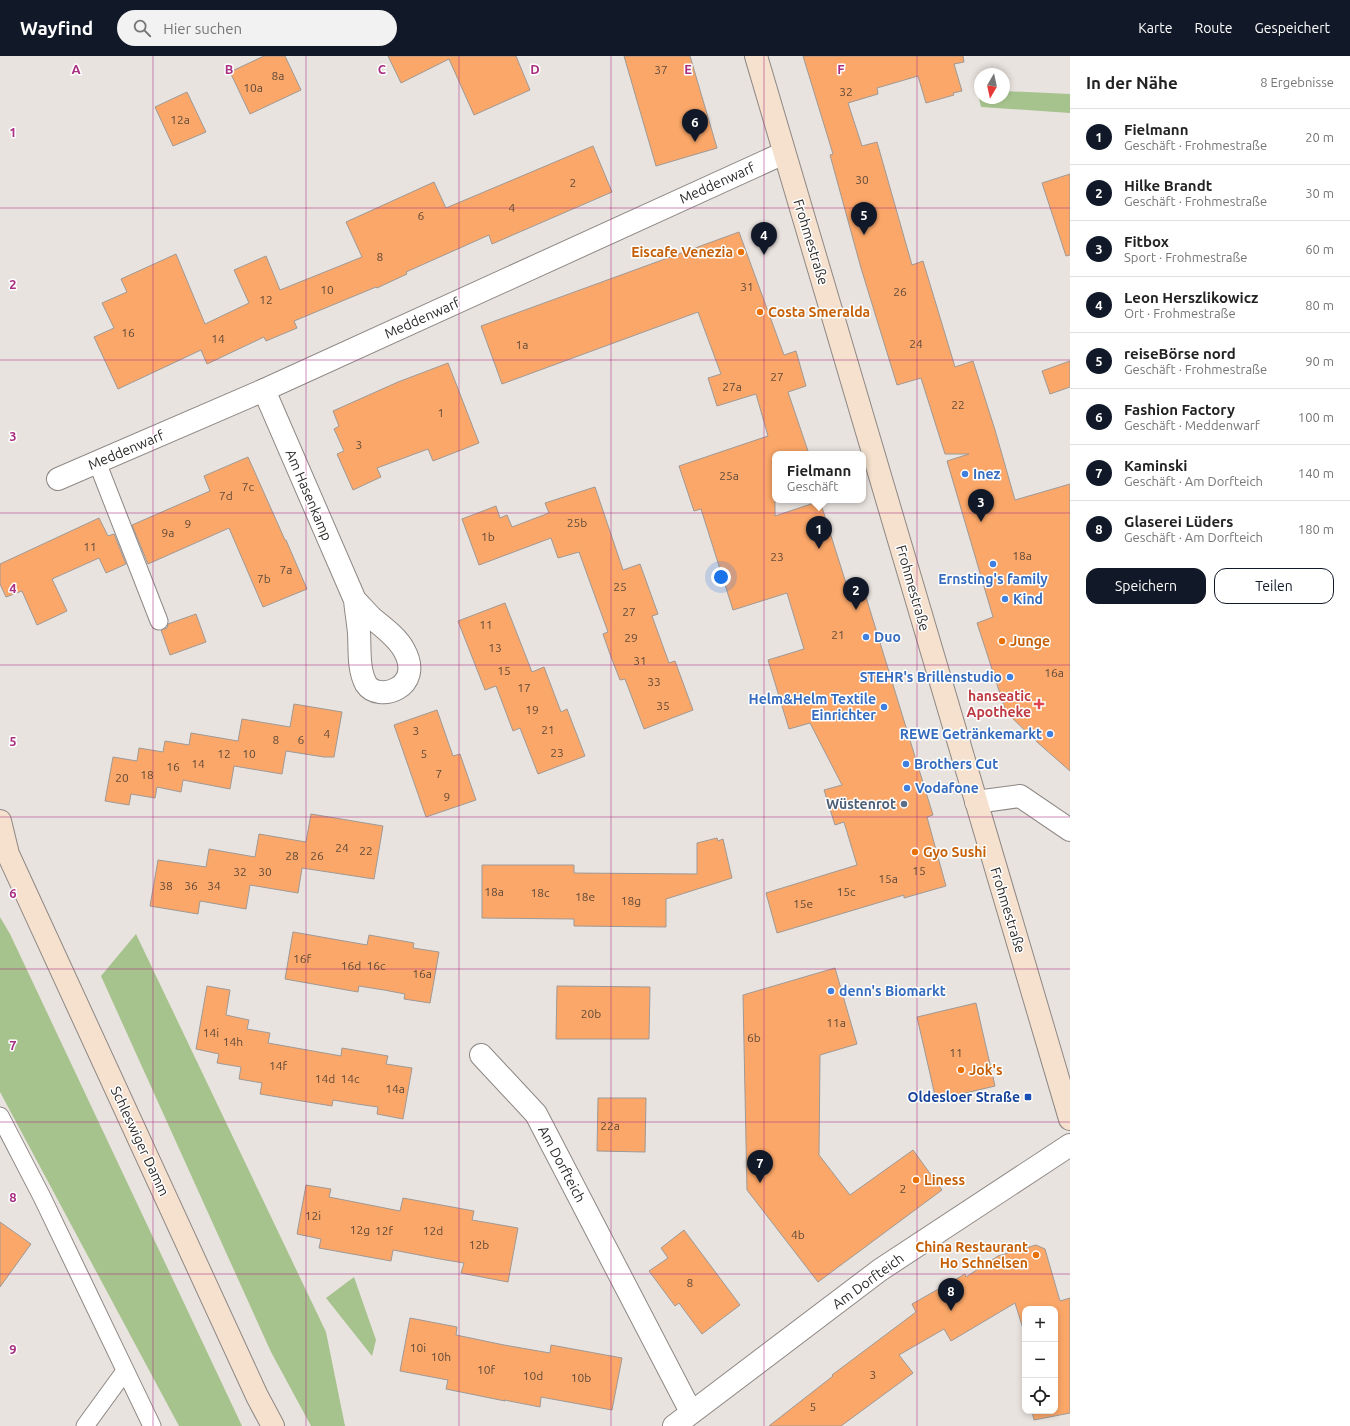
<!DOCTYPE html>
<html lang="de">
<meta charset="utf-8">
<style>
:root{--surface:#fff;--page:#f2f2f2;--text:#222;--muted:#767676;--line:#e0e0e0;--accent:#111827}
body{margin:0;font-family:Ubuntu,sans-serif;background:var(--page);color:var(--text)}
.controls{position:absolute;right:12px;bottom:12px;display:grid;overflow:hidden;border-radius:8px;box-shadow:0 2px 6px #0003}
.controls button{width:36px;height:36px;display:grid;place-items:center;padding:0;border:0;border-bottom:1px solid var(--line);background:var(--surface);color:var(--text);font:20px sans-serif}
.compass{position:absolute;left:974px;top:12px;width:36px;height:36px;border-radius:50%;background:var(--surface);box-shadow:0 2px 6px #0003;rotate:189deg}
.you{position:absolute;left:721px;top:521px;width:14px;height:14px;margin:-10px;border:3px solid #fff;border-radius:50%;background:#1a73e8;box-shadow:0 0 0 6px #1a73e833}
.badge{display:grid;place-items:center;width:26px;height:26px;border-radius:50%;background:var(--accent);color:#fff;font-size:13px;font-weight:700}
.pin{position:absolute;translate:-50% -33px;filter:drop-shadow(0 1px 2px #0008)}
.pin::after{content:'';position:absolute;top:21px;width:14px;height:12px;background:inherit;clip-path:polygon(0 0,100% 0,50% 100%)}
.popup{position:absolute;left:772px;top:395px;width:94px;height:52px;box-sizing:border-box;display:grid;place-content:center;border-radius:8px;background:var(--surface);filter:drop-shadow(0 1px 3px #0005);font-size:13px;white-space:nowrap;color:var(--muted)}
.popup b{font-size:15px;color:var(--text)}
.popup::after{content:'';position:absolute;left:50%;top:100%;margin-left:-8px;border:8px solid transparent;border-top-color:var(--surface)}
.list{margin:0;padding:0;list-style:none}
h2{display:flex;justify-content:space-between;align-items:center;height:52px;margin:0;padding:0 16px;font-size:17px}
h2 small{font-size:13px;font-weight:400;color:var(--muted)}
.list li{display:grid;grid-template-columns:26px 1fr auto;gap:12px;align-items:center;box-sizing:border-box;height:56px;padding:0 16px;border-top:1px solid var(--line)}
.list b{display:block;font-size:15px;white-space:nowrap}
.list p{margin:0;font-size:13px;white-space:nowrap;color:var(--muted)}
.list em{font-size:13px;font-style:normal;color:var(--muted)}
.actions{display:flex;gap:8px;padding:12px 16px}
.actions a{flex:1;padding:9px 0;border:1px solid var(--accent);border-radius:12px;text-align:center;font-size:14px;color:var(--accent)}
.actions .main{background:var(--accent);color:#fff}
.icon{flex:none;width:22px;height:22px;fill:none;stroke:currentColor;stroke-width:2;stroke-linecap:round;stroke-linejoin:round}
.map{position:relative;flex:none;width:1070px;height:1370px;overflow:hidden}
header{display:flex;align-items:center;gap:24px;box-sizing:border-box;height:56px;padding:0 20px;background:var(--accent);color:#fff}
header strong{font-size:19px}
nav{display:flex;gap:22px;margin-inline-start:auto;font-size:14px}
.search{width:280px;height:36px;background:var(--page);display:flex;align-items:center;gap:10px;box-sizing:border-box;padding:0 14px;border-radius:22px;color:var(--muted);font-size:15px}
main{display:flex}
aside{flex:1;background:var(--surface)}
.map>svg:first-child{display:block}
.green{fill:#a6c28d}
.building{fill:#fba769;stroke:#9f9995}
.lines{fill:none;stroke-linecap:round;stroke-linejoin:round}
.lane-casing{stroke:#8e8885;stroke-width:19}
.street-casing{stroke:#8e8885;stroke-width:24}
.secondary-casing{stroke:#8e8885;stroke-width:24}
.lane{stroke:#fff;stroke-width:17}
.street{stroke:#fff;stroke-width:22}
.secondary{stroke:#f5e1ce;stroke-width:22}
.grid{fill:none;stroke:#a92f83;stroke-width:1;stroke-opacity:0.55}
.food-dot{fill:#e8710a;stroke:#fff;stroke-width:1.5}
.shop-dot{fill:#3f7fe0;stroke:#fff;stroke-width:1.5}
.health-dot{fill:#e0444e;stroke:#fff;stroke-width:1.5}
.service-dot{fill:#5c6f8a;stroke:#fff;stroke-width:1.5}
.transit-dot{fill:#1a4fb4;stroke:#fff;stroke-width:1.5}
.labels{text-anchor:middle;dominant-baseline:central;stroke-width:3;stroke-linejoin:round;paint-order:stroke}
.number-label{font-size:12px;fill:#604a39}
.street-label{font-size:14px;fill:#2d2b29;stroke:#fff}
.food-label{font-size:14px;font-weight:bold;fill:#c56008;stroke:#fff;text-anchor:start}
.shop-label{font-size:14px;font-weight:bold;fill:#366cbe;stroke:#fff;text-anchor:start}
.health-label{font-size:14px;font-weight:bold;fill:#be3a42;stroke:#fff;text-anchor:end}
.service-label{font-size:14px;font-weight:bold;fill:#4e5e75;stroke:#fff;text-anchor:end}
.transit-label{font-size:14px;font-weight:bold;fill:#164399;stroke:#fff;text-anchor:end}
.grid-label{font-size:13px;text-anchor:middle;font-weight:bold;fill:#a92f83;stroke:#fff;stroke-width:3;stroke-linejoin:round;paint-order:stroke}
</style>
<header>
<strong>Wayfind</strong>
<div class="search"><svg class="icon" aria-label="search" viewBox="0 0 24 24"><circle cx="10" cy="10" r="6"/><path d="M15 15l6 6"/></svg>Hier suchen</div>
<nav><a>Karte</a><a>Route</a><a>Gespeichert</a></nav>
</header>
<main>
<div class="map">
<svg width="1070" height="1370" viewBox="0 0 1070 1370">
<rect width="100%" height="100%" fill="#e9e3df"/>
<!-- green -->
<g class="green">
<path d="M 977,34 L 980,34 L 980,42 L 1004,42 L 1004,35 L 1070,38 L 1070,57 L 981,51 Z"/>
<path d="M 0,861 L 10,878 L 242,1370 L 179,1370 L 0,1036 Z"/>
<path d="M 136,878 L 326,1276 L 345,1370 L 311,1370 L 271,1296 L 101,920 Z"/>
<path d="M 354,1221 L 376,1284 L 372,1300 L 326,1242 Z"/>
</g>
<!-- building -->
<g class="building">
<path d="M 264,0 L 285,0 L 301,34 L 250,58 L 230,16 Z"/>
<path d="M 388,0 L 516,0 L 530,34 L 474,59 L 449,3 L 401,27 Z"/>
<path d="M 624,0 L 690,0 L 717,92 L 656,110 Z"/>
<path d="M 803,0 L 963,0 L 964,6 L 954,8 L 962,35 L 953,37 L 954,39 L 926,47 L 918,20 L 877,32 L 878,38 L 848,47 L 862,90 L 877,86 L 912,209 L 923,205 L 955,311 L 973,305 L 995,374 L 1015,444 L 1070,428 L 1070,715 L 1037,686 L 1006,656 L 977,567 L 993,561 L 947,405 L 969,398 L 945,398 L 921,322 L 897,329 L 861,212 L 830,99 L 833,98 Z"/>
<path d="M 187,36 L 206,76 L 173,90 L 155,51 Z"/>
<path d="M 593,90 L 612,136 L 492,188 L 489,179 L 406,216 L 407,218 L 377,232 L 376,231 L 294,265 L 297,272 L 266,285 L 264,281 L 207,308 L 201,294 L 118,333 L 94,281 L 114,272 L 102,247 L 127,236 L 121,223 L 176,198 L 205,268 L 249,247 L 234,214 L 266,200 L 280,234 L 362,201 L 346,166 L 434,126 L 446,152 Z"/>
<path d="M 1070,118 L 1070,199 L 1066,200 L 1042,127 Z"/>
<path d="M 739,176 L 784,299 L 796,295 L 806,330 L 788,336 L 809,398 L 775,398 L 775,460 L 820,445 L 852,546 L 866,541 L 933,759 L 927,761 L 946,830 L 904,842 L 904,839 L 777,877 L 766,837 L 857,809 L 844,766 L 835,769 L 824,734 L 842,729 L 810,667 L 789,673 L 768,604 L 804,593 L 787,537 L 733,554 L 701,453 L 694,455 L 679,410 L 768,380 L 756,338 L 717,350 L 708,322 L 721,318 L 698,256 L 502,328 L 481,270 Z"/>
<path d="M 1070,305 L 1070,331 L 1050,338 L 1042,315 Z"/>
<path d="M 448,307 L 479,387 L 433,405 L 428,393 L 377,412 L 381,421 L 353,434 L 337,398 L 344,395 L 334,373 L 339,370 L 333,355 L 398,326 Z"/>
<path d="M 248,401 L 285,484 L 286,484 L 307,533 L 263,551 L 229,472 L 148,508 L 132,469 L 210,435 L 204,420 Z"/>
<path d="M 595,431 L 623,514 L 640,508 L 658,558 L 652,560 L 669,607 L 675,605 L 693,654 L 644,673 L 625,623 L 620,624 L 611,601 L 603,578 L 608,576 L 579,496 L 558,502 L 551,482 L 479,509 L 462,463 L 496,450 L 500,462 L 507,459 L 512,471 L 549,457 L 545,447 Z"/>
<path d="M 99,462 L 108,480 L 114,478 L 126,508 L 106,517 L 99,502 L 52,523 L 67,555 L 37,569 L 22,535 L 6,541 L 0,528 L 0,508 Z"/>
<path d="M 505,547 L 532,616 L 544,611 L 561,656 L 567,653 L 585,700 L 538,718 L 520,672 L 513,675 L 496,630 L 485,634 L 458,565 Z"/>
<path d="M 196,558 L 206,586 L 170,599 L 161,574 L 167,572 L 168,568 Z"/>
<path d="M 294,648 L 342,656 L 334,701 L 324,701 L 286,695 L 282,718 L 234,710 L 230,733 L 183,724 L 181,736 L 157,731 L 155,742 L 131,738 L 129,749 L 105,745 L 113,701 L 137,705 L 139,692 L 163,696 L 165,685 L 189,689 L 191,677 L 238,685 L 242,663 L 290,671 Z"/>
<path d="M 437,654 L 453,700 L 460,698 L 476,744 L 426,761 L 394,669 Z"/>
<path d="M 311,758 L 383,770 L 374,823 L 302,812 L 298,837 L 250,829 L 246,853 L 200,845 L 198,858 L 150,850 L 158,804 L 206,811 L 209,793 L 255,801 L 259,778 L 306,786 Z"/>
<path d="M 717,782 L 718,785 L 723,783 L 732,822 L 666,843 L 666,871 L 574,870 L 574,863 L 482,862 L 482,809 L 574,809 L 574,817 L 697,818 L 697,787 Z"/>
<path d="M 293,876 L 367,889 L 369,879 L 414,887 L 413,892 L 439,896 L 430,947 L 404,943 L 405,938 L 384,934 L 359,930 L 358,936 L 285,923 Z"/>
<path d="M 835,912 L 857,988 L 820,999 L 819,1099 L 850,1139 L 913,1094 L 942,1134 L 818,1226 L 747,1134 L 743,939 Z"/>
<path d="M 207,930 L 230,934 L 226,959 L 249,964 L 247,973 L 270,977 L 268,987 L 341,1000 L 342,992 L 388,1000 L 386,1008 L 412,1012 L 403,1063 L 377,1058 L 378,1051 L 357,1048 L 333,1044 L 332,1050 L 260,1038 L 262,1027 L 239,1023 L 241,1011 L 217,1007 L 219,998 L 196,993 Z"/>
<path d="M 557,930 L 650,931 L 649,983 L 556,983 Z"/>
<path d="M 976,947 L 995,1030 L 936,1044 L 917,961 Z"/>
<path d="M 598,1042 L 646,1042 L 645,1096 L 597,1095 Z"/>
<path d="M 306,1129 L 331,1133 L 329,1141 L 400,1155 L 403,1142 L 474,1155 L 472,1164 L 518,1172 L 508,1226 L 461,1217 L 464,1207 L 440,1203 L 393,1194 L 391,1205 L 319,1192 L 321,1183 L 297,1178 Z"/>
<path d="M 0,1166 L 31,1188 L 0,1231 Z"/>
<path d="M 684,1174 L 740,1249 L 702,1278 L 679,1247 L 675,1250 L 649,1215 L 668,1202 L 661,1192 Z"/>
<path d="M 1036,1189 L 1045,1193 L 1060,1245 L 1070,1242 L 1070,1357 L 1034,1364 L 1032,1355 L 1055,1355 L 1055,1253 L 1025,1253 L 1025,1279 L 1015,1247 L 951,1285 L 944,1273 L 899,1299 L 913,1317 L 841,1370 L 769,1370 L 833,1320 L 832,1319 L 916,1256 L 912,1248 L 965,1218 L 966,1221 L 998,1200 Z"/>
<path d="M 410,1262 L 457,1271 L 456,1279 L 504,1289 L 550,1297 L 551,1289 L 622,1302 L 612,1354 L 541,1341 L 540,1351 L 504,1344 L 505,1345 L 446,1333 L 448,1324 L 400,1315 Z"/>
</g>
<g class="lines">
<!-- lane casing -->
<g class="lane-casing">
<g id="lane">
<path d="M 97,406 L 159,565"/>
<path d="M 0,1060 L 42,1141 L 152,1370"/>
<path d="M 85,1370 L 125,1315"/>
</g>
</g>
<!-- street casing -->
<g class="street-casing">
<g id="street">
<path d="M 264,334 L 355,544 C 356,555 358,566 359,577 C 360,594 358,613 366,628 C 378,647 425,632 404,594 C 397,581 383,571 372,562 C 366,556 361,550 355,544"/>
<path d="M 58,423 L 264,334 L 784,97"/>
<path d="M 976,746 L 1020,740 L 1070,774"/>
<path d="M 481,999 L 536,1058 L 691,1356"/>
<path d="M 674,1370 L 880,1214 L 1070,1089"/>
</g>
</g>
<!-- secondary casing -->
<g class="secondary-casing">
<g id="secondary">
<path d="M 756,0 L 1070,1063"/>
<path d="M 0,765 L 8,798 L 257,1340 L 273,1370"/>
</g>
</g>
<!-- lane -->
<use href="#lane" class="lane"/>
<!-- street -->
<use href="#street" class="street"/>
<!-- secondary -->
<use href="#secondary" class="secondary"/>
</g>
<!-- grid -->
<path class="grid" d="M 153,0 L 153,1370M 306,0 L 306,1370M 459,0 L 459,1370M 611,0 L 611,1370M 764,0 L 764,1370M 917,0 L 917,1370M 0,152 L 1070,152M 0,304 L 1070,304M 0,457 L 1070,457M 0,609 L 1070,609M 0,761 L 1070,761M 0,913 L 1070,913M 0,1066 L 1070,1066M 0,1218 L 1070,1218"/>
<!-- markers -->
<g class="food-dot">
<circle cx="741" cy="196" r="4"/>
<circle cx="760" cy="256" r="4"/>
<circle cx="1002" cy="585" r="4"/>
<circle cx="915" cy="796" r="4"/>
<circle cx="961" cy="1014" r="4"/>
<circle cx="916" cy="1124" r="4"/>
<circle cx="1036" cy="1199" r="4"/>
</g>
<g class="shop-dot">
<circle cx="965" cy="418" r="4"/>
<circle cx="993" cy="508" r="4"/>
<circle cx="1005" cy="543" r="4"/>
<circle cx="866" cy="581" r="4"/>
<circle cx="1010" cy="621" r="4"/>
<circle cx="884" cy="651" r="4"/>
<circle cx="1050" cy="678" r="4"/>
<circle cx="906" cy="708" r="4"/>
<circle cx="907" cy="732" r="4"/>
<circle cx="831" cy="935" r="4"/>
</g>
<path class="health-dot" d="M1037 642h4v4h4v4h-4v4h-4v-4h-4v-4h4z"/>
<circle class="service-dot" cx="904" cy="748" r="4"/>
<rect class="transit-dot" x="1024" y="1037" width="8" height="8" rx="2"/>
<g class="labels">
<!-- number labels -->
<g class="number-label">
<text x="661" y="13">37</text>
<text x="278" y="19">8a</text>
<text x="253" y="31">10a</text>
<text x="846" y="35">32</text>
<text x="180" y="63">12a</text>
<text x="862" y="123">30</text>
<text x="573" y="126">2</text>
<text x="512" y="151">4</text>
<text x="421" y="159">6</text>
<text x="380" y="200">8</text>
<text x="747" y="230">31</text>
<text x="327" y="233">10</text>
<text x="900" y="235">26</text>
<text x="266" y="243">12</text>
<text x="128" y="276">16</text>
<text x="218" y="282">14</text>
<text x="916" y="287">24</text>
<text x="522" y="288">1a</text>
<text x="777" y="320">27</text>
<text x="732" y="330">27a</text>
<text x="958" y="348">22</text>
<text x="441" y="356">1</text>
<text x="359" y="388">3</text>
<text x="729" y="419">25a</text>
<text x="248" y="430">7c</text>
<text x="226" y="439">7d</text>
<text x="577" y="466">25b</text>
<text x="188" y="467">9</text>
<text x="168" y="476">9a</text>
<text x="488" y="480">1b</text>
<text x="90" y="490">11</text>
<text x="1022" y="499">18a</text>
<text x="777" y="500">23</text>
<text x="286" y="513">7a</text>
<text x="264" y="522">7b</text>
<text x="620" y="530">25</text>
<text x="629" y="555">27</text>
<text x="486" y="568">11</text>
<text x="838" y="578">21</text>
<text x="631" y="581">29</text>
<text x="495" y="591">13</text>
<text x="640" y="604">31</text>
<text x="504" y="614">15</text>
<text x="1054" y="616">16a</text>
<text x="654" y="625">33</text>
<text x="524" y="631">17</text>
<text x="663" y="649">35</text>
<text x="532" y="653">19</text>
<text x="548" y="673">21</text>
<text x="416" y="674">3</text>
<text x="327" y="677">4</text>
<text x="276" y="683">8</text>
<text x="301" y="683">6</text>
<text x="557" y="696">23</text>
<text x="224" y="697">12</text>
<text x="249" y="697">10</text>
<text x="424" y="697">5</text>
<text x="198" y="707">14</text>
<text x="173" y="710">16</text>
<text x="439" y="717">7</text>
<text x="147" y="718">18</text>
<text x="122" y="721">20</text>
<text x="447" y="740">9</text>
<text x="342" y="791">24</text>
<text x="366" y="794">22</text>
<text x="292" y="799">28</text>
<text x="317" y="799">26</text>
<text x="919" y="814">15</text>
<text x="240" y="815">32</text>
<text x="265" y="815">30</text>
<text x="888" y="822">15a</text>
<text x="166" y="829">38</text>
<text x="191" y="829">36</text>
<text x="214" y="829">34</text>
<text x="494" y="835">18a</text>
<text x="846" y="835">15c</text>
<text x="540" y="836">18c</text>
<text x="585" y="840">18e</text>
<text x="631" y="844">18g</text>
<text x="803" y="847">15e</text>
<text x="302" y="902">16f</text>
<text x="351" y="909">16d</text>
<text x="376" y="909">16c</text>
<text x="422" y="917">16a</text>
<text x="591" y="957">20b</text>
<text x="836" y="966">11a</text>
<text x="211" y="976">14i</text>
<text x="754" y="981">6b</text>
<text x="233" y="985">14h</text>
<text x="956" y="996">11</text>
<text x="278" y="1009">14f</text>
<text x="325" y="1022">14d</text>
<text x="350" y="1022">14c</text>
<text x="395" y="1032">14a</text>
<text x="610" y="1069">22a</text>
<text x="903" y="1132">2</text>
<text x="313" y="1159">12i</text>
<text x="360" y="1173">12g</text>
<text x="384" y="1174">12f</text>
<text x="433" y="1174">12d</text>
<text x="798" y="1178">4b</text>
<text x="479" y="1188">12b</text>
<text x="690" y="1226">8</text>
<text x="418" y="1291">10i</text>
<text x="441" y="1300">10h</text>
<text x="486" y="1313">10f</text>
<text x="873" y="1318">3</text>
<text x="533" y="1319">10d</text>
<text x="581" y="1321">10b</text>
<text x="813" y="1350">5</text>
</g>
<!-- street labels -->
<g class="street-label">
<text transform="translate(717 127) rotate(-24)">Meddenwarf</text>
<text transform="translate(811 186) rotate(73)">Frohmestraße</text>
<text transform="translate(422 262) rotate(-24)">Meddenwarf</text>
<text transform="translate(126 394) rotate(-23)">Meddenwarf</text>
<text transform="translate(309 439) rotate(67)">Am Hasenkamp</text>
<text transform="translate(913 532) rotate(74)">Frohmestraße</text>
<text transform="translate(1008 854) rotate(73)">Frohmestraße</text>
<text transform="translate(140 1085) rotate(65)">Schleswiger Damm</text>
<text transform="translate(562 1108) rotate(62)">Am Dorfteich</text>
<text transform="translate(868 1225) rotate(-36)">Am Dorfteich</text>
</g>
<!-- food labels -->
<g class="food-label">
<text x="733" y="196" text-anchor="end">Eiscafe Venezia</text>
<text x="768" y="256">Costa Smeralda</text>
<text x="1010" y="585">Junge</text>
<text x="923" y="796">Gyo Sushi</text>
<text x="969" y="1014">Jok's</text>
<text x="924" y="1124">Liness</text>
<text x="1028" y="1191" text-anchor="end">China Restaurant<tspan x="1028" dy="16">Ho Schnelsen</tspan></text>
</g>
<!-- shop labels -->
<g class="shop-label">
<text x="973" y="418">Inez</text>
<text x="993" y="523" text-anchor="middle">Ernsting's family</text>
<text x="1013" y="543">Kind</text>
<text x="874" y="581">Duo</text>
<text x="1002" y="621" text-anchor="end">STEHR's Brillenstudio</text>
<text x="876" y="643" text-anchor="end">Helm&amp;Helm Textile<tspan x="876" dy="16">Einrichter</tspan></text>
<text x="1042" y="678" text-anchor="end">REWE Getränkemarkt</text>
<text x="914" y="708">Brothers Cut</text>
<text x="915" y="732">Vodafone</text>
<text x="839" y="935">denn's Biomarkt</text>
</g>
<!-- health labels -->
<g class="health-label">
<text x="1031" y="640">hanseatic<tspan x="1031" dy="16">Apotheke</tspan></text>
</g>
<!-- service labels -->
<g class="service-label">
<text x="896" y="748">Wüstenrot</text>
</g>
<!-- transit labels -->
<g class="transit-label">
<text x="1020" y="1041">Oldesloer Straße</text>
</g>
</g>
<g class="grid-label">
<text x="76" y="18">A</text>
<text x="229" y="18">B</text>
<text x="382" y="18">C</text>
<text x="535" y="18">D</text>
<text x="688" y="18">E</text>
<text x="841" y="18">F</text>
<text x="13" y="81">1</text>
<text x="13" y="233">2</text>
<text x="13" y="385">3</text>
<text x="13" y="537">4</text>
<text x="13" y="690">5</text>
<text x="13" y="842">6</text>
<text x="13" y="994">7</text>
<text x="13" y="1146">8</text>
<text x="13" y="1298">9</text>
</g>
</svg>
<div class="controls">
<button>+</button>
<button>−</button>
<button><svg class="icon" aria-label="locate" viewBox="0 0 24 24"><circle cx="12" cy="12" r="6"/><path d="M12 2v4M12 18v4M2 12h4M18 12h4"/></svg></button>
</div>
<svg class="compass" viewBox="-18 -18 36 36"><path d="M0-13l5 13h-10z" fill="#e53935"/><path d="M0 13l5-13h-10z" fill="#767676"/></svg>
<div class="you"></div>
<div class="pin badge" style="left:819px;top:493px">1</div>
<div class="popup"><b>Fielmann</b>Geschäft</div>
<div class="pin badge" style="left:856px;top:554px">2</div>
<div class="pin badge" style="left:981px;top:466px">3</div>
<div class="pin badge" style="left:764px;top:199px">4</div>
<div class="pin badge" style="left:864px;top:179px">5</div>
<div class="pin badge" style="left:695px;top:86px">6</div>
<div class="pin badge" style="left:760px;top:1127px">7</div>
<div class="pin badge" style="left:951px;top:1255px">8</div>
</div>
<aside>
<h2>In der Nähe<small>8 Ergebnisse</small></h2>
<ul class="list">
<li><span class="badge">1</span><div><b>Fielmann</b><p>Geschäft · Frohmestraße</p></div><em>20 m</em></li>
<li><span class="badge">2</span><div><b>Hilke Brandt</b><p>Geschäft · Frohmestraße</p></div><em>30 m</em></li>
<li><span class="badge">3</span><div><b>Fitbox</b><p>Sport · Frohmestraße</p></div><em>60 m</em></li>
<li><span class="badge">4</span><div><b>Leon Herszlikowicz</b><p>Ort · Frohmestraße</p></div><em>80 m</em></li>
<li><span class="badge">5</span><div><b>reiseBörse nord</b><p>Geschäft · Frohmestraße</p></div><em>90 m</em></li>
<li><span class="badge">6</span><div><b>Fashion Factory</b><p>Geschäft · Meddenwarf</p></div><em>100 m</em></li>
<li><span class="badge">7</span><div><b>Kaminski</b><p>Geschäft · Am Dorfteich</p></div><em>140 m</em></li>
<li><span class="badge">8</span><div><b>Glaserei Lüders</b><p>Geschäft · Am Dorfteich</p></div><em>180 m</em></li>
</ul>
<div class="actions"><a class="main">Speichern</a><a>Teilen</a></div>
</aside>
</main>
